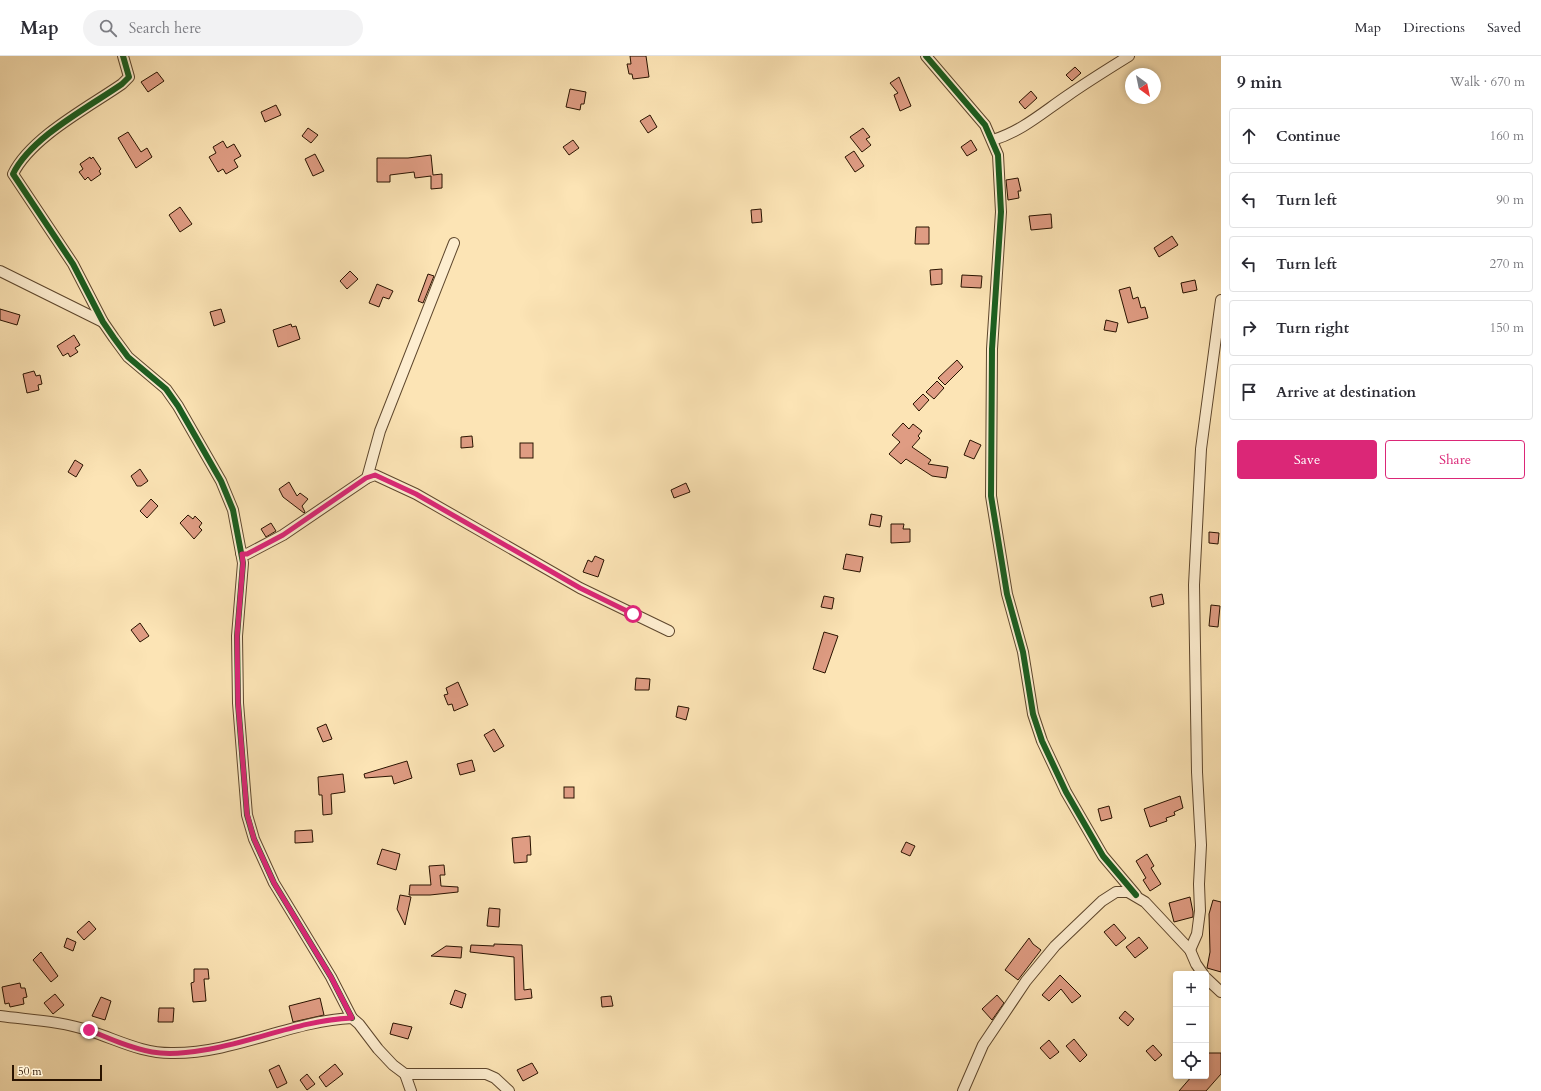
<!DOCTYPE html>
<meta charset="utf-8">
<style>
:root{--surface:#fff;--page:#f2f2f3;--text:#2b2b33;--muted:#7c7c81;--line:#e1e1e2;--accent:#db2777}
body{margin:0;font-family:Cardo,serif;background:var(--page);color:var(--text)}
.controls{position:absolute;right:12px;bottom:12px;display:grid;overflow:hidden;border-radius:4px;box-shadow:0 2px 6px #0003}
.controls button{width:36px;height:36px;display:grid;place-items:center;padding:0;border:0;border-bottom:1px solid var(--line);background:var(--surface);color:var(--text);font:20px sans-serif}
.compass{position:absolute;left:1125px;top:12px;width:36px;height:36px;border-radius:50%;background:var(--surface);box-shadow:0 2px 6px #0003;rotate:147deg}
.scale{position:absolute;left:12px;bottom:10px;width:90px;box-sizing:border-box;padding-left:4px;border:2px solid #291300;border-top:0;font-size:11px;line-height:14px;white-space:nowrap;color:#291300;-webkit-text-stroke:3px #fdedcf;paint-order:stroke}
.stop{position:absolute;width:12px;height:12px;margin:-9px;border:3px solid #db2777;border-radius:50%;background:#fff}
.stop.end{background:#db2777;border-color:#fff;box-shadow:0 1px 4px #0008}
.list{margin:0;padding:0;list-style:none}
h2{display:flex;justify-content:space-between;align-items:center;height:52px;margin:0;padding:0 16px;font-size:17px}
h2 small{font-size:13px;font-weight:400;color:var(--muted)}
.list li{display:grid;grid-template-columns:26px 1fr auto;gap:12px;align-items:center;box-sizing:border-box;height:56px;margin:0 8px 8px;padding:0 8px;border:1px solid var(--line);border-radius:4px}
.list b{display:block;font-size:15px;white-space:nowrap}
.list em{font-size:13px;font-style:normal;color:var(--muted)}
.actions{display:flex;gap:8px;padding:12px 16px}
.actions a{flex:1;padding:9px 0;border:1px solid var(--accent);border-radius:4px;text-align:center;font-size:14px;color:var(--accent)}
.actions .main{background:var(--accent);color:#fff}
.icon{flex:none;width:22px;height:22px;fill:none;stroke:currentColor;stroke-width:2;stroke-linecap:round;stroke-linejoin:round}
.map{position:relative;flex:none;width:1221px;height:1035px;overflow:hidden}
header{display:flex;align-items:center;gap:24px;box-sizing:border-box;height:56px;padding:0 20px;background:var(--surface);border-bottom:1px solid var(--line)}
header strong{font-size:19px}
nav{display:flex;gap:22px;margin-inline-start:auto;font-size:14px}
.search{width:280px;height:36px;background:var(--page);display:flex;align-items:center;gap:10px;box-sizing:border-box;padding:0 14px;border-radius:22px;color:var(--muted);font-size:15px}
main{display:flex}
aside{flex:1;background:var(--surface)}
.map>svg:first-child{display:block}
.building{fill:#df9c83;stroke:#291300}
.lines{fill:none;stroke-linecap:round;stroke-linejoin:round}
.minor-casing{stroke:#5e472d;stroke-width:12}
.minor{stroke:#fdedcf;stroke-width:10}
.cycleway-casing{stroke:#fdedcf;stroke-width:8}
.cycleway{stroke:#1b5e20;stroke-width:6}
.route{stroke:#db2777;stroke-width:5}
</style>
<header>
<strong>Map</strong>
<div class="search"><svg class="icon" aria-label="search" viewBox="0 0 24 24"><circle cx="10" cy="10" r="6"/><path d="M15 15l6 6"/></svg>Search here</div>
<nav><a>Map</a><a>Directions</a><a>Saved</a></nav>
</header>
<main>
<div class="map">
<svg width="1221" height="1035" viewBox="0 0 1221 1035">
<rect width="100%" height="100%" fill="#fce4b5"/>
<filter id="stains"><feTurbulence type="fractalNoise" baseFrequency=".005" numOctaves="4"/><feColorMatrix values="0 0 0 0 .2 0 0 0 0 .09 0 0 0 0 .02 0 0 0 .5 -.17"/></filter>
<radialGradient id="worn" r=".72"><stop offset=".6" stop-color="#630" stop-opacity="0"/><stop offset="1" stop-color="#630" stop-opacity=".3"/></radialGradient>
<!-- building -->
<g class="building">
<path d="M 630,0 L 646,0 L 649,21 L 633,23 L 632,18 L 629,18 L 627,8 L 631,8 Z"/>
<path d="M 1075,11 L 1081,17 L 1072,25 L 1066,19 Z"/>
<path d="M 157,16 L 164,25 L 148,36 L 141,26 Z"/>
<path d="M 899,21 L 911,50 L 900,55 L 894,39 L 898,37 L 890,27 Z"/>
<path d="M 570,33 L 586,36 L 584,48 L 581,48 L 580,54 L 566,51 Z"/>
<path d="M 1031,35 L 1037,42 L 1025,53 L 1019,46 Z"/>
<path d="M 276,49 L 281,59 L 265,66 L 261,56 Z"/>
<path d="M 650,59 L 657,71 L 648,77 L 640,65 Z"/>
<path d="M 308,72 L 318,79 L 311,87 L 302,80 Z"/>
<path d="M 863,72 L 870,81 L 866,83 L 871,89 L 862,96 L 850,81 Z"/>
<path d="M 128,76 L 141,96 L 147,92 L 152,101 L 136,112 L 118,82 Z"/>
<path d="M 573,84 L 579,92 L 569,99 L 563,91 Z"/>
<path d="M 971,84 L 977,94 L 967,100 L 961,91 Z"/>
<path d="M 223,85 L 227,92 L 234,88 L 241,100 L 234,104 L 238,111 L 226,118 L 223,113 L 218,116 L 209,101 L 216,97 L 213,91 Z"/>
<path d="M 854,95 L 864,110 L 855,116 L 845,101 Z"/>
<path d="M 315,98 L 324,115 L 313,120 L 305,103 Z"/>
<path d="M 431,99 L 433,119 L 442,118 L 442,132 L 431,133 L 431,120 L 415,122 L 414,116 L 390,119 L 390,126 L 377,126 L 377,102 L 408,102 Z"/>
<path d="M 90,101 L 91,103 L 93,101 L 101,113 L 99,115 L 101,118 L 91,125 L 88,121 L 85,124 L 79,116 L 83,113 L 80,108 Z"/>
<path d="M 1018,122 L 1021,135 L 1018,135 L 1019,142 L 1008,144 L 1006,124 Z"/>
<path d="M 180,151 L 192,168 L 180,176 L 169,159 Z"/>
<path d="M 761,153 L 762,166 L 752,167 L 751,154 Z"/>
<path d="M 1051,158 L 1052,172 L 1031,174 L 1029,160 Z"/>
<path d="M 916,171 L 929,171 L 929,188 L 915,188 Z"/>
<path d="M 1172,180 L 1178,189 L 1159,201 L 1154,192 Z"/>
<path d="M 942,213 L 942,228 L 931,229 L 930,214 Z"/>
<path d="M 350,215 L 358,223 L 347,233 L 340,225 Z"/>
<path d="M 428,218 L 434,220 L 423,247 L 418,245 Z"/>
<path d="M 962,219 L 982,220 L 981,232 L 961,231 Z"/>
<path d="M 1195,224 L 1197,234 L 1183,237 L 1181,227 Z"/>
<path d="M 377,228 L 393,235 L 389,243 L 383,241 L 379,251 L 369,247 Z"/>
<path d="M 1130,231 L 1133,243 L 1138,241 L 1141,252 L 1145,251 L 1148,262 L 1128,267 L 1119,234 Z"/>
<path d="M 0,253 L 20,259 L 17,269 L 0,264 Z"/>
<path d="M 221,253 L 225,266 L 214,270 L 210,256 Z"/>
<path d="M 1106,264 L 1118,267 L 1116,276 L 1104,274 Z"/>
<path d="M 291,268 L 292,271 L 296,270 L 300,283 L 278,291 L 273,274 Z"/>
<path d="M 74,279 L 80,289 L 75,292 L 78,296 L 70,301 L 68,297 L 63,300 L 57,290 Z"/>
<path d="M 957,304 L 963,311 L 945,329 L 938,322 Z"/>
<path d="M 34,315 L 36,320 L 40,319 L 42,328 L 38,329 L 39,334 L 27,337 L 23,318 Z"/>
<path d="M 937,325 L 944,332 L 934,343 L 926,336 Z"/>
<path d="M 923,338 L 929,344 L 919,355 L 913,348 Z"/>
<path d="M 903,367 L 909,373 L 913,368 L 922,375 L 918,380 L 920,382 L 912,391 L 931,404 L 928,408 L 948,411 L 946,422 L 932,420 L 906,403 L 901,408 L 889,398 L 900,386 L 892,379 Z"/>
<path d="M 472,380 L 473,391 L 461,392 L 461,381 Z"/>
<path d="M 970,384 L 981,389 L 974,403 L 964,399 Z"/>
<rect x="520" y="387" width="13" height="15"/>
<path d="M 75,404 L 83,409 L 76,421 L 68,416 Z"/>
<path d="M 140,413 L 148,425 L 141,430 L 137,430 L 131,420 Z"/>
<path d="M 289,426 L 297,440 L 300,437 L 308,443 L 302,450 L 305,456 L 304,457 L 283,441 L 279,433 Z"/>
<path d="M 686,427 L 690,436 L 674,442 L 671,434 Z"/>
<path d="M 151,443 L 158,450 L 147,462 L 140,455 Z"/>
<path d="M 871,458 L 882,460 L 880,471 L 869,469 Z"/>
<path d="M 188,459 L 193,463 L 195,460 L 202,467 L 199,471 L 202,474 L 194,483 L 180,467 Z"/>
<path d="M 271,467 L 276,475 L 266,481 L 261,473 Z"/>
<path d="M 891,468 L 904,468 L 903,473 L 910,473 L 910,486 L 891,487 Z"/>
<path d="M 1209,476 L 1219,477 L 1218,488 L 1209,487 Z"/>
<path d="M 846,498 L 863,501 L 860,516 L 843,513 Z"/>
<path d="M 595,500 L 604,504 L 598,521 L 583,516 L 588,504 L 592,506 Z"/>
<path d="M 1162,538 L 1164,548 L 1152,551 L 1150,541 Z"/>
<path d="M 824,540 L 834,542 L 832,553 L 821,551 Z"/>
<path d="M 1211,549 L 1220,550 L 1218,571 L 1209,570 Z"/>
<path d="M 140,567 L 149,580 L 140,586 L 131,574 Z"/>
<path d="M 824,576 L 838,580 L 825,617 L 813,613 Z"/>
<path d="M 636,622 L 650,623 L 649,634 L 635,634 Z"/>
<path d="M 458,626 L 468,649 L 454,655 L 452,648 L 448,649 L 444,639 L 448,638 L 446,632 Z"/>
<path d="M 678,650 L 689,652 L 686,664 L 676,661 Z"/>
<path d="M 326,668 L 332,683 L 323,686 L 317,672 Z"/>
<path d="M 494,673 L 504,690 L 494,696 L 484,679 Z"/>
<path d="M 472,704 L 475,715 L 460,719 L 457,708 Z"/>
<path d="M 407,705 L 412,722 L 394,728 L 392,720 L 365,722 L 364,718 Z"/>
<path d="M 343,718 L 345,736 L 331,738 L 332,758 L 323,759 L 322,739 L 319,739 L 318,721 Z"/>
<rect x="564" y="731" width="10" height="11"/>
<path d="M 1180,740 L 1183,752 L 1174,756 L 1175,759 L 1166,762 L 1167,765 L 1150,771 L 1144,753 Z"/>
<path d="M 1109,750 L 1112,762 L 1101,765 L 1098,753 Z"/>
<path d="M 312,774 L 313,786 L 295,787 L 295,775 Z"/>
<path d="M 530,780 L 531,799 L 527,799 L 527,806 L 514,807 L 512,782 Z"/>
<path d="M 906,786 L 915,790 L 910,800 L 901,796 Z"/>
<path d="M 382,793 L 400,798 L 396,814 L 377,808 Z"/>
<path d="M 1147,798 L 1154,810 L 1151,812 L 1161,828 L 1150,835 L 1143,824 L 1146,822 L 1136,805 Z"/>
<path d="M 444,809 L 445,819 L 440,819 L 441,830 L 458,831 L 458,836 L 430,839 L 409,839 L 410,829 L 431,829 L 429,810 Z"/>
<path d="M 400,839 L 411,841 L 405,869 L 397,853 Z"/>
<path d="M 1190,841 L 1193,856 L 1193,861 L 1174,866 L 1169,847 Z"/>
<path d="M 1213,844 L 1221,846 L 1221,916 L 1207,912 L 1210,896 L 1209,858 Z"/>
<path d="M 489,852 L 500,853 L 499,871 L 487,870 Z"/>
<path d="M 89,865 L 96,873 L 84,884 L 77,876 Z"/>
<path d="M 1114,868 L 1126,882 L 1116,890 L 1104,876 Z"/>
<path d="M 1139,881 L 1148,892 L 1135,902 L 1126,891 Z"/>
<path d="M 67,882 L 76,886 L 73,895 L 64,891 Z"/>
<path d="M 1029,882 L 1033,888 L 1041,894 L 1018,924 L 1005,914 Z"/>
<path d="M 494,888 L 522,889 L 524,934 L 531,933 L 532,942 L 515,944 L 514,901 L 470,896 L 471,889 L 494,890 Z"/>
<path d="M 446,890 L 462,891 L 461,902 L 431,900 Z"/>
<path d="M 41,896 L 58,920 L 51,926 L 33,904 Z"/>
<path d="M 194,913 L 208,913 L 209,923 L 204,923 L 206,945 L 193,946 L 191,927 L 194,926 Z"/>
<path d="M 1060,919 L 1081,940 L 1072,947 L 1061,933 L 1049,945 L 1042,939 Z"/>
<path d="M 20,927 L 21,932 L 25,932 L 27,941 L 23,942 L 24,948 L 10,951 L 9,947 L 5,948 L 2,931 Z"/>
<path d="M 455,934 L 466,938 L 462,952 L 450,948 Z"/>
<path d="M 55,938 L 64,949 L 53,958 L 44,947 Z"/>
<path d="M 997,939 L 1004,947 L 992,964 L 982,953 Z"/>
<path d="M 611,940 L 613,950 L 602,951 L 601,941 Z"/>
<path d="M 101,941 L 111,945 L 105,964 L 92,960 Z"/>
<path d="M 320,942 L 324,959 L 293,966 L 289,950 Z"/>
<path d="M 159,952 L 174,952 L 173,966 L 158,966 Z"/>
<path d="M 1125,955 L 1134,963 L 1128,970 L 1119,962 Z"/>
<path d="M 393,967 L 412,971 L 408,983 L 390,978 Z"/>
<path d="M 1074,983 L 1087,999 L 1080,1006 L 1066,990 Z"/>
<path d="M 1049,984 L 1059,996 L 1050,1003 L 1040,992 Z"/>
<path d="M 1153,989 L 1162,999 L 1155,1005 L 1146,995 Z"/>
<path d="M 1207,997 L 1221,997 L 1221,1018 L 1206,1035 L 1179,1035 L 1192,1020 L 1207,1020 Z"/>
<path d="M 532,1007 L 538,1017 L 523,1025 L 517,1014 Z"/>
<path d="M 335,1008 L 343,1018 L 326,1031 L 319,1021 Z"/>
<path d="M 279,1009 L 287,1027 L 277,1032 L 269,1014 Z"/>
<path d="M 307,1018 L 315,1028 L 307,1034 L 300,1024 Z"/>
</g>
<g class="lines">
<!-- minor casing -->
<g class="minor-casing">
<g id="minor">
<path d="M 123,0 L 129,21 L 122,28 C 89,51 31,81 13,118 L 73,208 L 103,266 L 114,282 L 128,301 L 166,333 L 178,350 L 221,425 L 233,454 L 243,507 L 237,580 L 238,647 L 247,759 L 254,783 L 274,827 L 331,921 L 352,962"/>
<path d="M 926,0 L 985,69 L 998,99 L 1001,156 L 992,293 L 991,440 L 1007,538 L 1023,596 L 1033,658 L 1042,685 L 1066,736 L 1103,800 L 1136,839"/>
<path d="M 993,84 C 1022,75 1042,57 1067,40 C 1087,26 1108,13 1129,0"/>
<path d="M 0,215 L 103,266"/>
<path d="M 367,422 L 380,375 L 454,187"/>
<path d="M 241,497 L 247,498 L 283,479 L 367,422 L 375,419 L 416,438 L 580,532 L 669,575"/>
<path d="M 1190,894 L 1197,878 L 1200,855 L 1199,828 L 1201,789 L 1197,716 L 1194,529 L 1201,393 L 1221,244"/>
<path d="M 1206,922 L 1221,936"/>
<path d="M 0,960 C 30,964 61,965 90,975 C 118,984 143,998 174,997 C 235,997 291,965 352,962 L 359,968 L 378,993 L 393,1009 L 405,1018 L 486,1018 L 495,1022 L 509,1035"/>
<path d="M 405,1018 L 411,1035"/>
<path d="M 963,1035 L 983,989 L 1026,925 L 1055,890 L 1102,845 L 1116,836 L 1128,836 L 1145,846 L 1190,894 L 1196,908 L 1203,918"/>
</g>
</g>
<!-- minor -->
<use href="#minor" class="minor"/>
<!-- cycleway casing -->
<g class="cycleway-casing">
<g id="cycleway">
<path d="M 123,0 L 129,21 L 122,28 C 89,51 31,81 13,118 L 73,208 L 103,266 L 114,282 L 128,301 L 166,333 L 178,350 L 221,425 L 233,454 L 243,507 L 237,580 L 238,647 L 247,759 L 254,783 L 274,827 L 331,921 L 352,962"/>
<path d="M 926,0 L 985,69 L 998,99 L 1001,156 L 992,293 L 991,440 L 1007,538 L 1023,596 L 1033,658 L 1042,685 L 1066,736 L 1103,800 L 1136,839"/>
</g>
</g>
<!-- cycleway -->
<use href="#cycleway" class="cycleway"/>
</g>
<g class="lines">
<!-- route -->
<path class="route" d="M 89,974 C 110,983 131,992 152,996 C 169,999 187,997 204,994 C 254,986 301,964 352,962 L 331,921 L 274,827 L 254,783 L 247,758 L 238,647 L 237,580 L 243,507 L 242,498 L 247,498 L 283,479 L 366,422 L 375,419 L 416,438 L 580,532 L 633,558"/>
</g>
<rect width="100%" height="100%" filter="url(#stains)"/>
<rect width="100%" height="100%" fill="url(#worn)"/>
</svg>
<div class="controls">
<button>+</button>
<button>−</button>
<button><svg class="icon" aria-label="locate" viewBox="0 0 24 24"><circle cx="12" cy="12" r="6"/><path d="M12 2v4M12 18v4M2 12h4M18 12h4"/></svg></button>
</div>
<svg class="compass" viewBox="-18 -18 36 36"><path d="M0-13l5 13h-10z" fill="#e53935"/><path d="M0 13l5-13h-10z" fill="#7c7c81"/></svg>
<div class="scale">50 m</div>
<div class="stop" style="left:633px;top:558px"></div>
<div class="stop end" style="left:89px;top:974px"></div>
</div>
<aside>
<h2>9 min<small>Walk · 670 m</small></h2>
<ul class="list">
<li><svg class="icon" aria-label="ahead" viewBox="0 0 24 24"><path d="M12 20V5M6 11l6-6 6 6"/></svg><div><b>Continue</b></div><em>160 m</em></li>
<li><svg class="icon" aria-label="left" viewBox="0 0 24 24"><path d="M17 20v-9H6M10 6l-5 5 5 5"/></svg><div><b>Turn left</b></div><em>90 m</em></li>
<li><svg class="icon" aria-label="left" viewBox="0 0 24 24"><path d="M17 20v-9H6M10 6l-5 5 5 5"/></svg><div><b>Turn left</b></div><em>270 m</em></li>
<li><svg class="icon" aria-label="right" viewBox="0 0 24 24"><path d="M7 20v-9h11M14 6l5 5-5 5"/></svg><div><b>Turn right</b></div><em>150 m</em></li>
<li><svg class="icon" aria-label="arrive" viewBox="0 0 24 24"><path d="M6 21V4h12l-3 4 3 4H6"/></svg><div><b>Arrive at destination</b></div></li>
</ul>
<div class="actions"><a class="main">Save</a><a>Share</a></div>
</aside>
</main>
